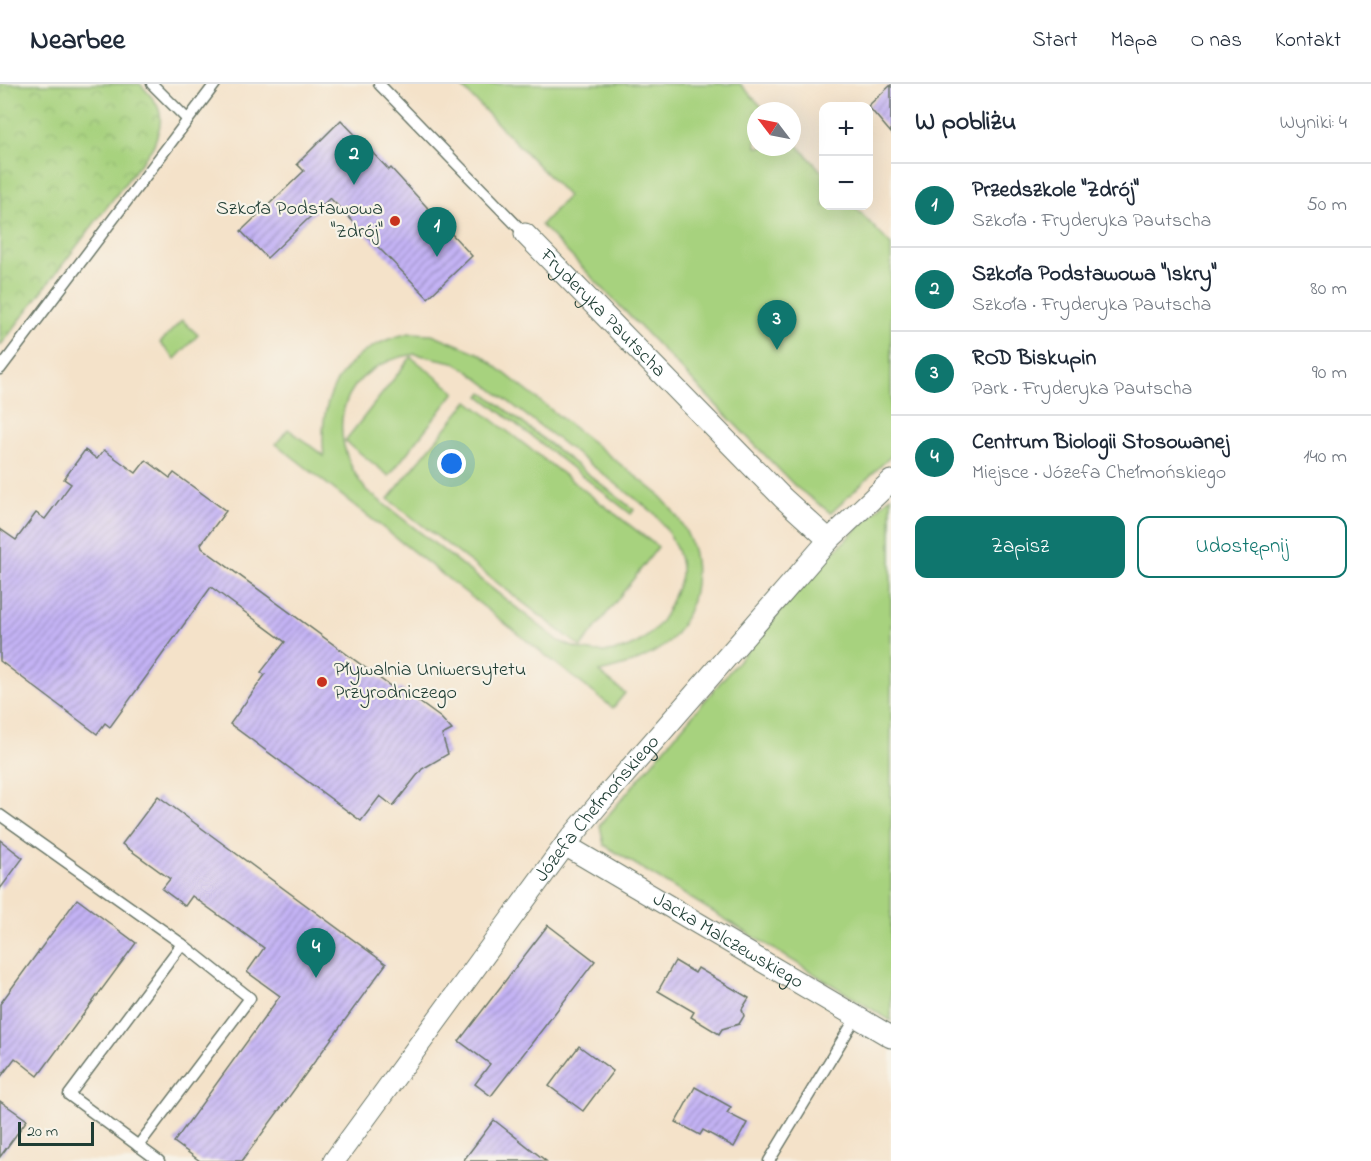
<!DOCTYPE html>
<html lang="pl">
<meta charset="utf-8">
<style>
:root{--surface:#fff;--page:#f6f6f7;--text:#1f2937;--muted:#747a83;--line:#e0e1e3;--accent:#0f766e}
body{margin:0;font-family:"Indie Flower",sans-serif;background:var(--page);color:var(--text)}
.controls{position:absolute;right:18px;top:18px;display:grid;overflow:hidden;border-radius:12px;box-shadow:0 6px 24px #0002}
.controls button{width:54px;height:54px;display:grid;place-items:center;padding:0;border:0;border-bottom:2px solid var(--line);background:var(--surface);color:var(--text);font:30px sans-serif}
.compass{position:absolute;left:747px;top:18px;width:54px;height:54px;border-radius:50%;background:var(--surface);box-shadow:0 6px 24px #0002;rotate:302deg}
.scale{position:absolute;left:18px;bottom:15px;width:76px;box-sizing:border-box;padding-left:6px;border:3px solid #1f3d34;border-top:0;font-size:16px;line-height:21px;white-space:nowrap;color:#1f3d34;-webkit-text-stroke:4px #f7f3e8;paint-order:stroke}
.you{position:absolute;left:452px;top:380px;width:21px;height:21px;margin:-15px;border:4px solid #fff;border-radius:50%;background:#1a73e8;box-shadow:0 0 0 9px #1a73e833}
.badge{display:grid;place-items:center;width:39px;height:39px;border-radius:50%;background:var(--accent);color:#fff;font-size:20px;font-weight:700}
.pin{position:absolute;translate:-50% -50px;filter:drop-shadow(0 2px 3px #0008)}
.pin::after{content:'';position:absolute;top:32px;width:21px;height:18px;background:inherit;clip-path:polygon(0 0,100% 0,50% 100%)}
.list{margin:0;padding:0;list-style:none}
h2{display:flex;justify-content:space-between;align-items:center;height:78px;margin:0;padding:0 24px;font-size:26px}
h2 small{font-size:20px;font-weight:400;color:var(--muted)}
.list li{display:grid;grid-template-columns:39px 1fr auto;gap:18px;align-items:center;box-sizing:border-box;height:84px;padding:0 24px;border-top:2px solid var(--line)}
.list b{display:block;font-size:22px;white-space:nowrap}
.list p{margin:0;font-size:20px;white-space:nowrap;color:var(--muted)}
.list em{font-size:20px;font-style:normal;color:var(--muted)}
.actions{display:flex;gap:12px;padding:18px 24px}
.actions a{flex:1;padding:14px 0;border:2px solid var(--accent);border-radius:12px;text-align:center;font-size:21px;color:var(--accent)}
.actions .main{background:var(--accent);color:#fff}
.map{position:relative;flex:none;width:891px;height:1077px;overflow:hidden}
header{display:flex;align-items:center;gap:36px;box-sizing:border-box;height:84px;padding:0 30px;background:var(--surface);border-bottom:2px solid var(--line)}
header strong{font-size:28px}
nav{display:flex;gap:33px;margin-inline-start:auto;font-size:21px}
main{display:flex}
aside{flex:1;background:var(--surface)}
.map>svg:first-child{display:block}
.park{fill:url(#park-crowns);stroke:#638859;stroke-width:1.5}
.garden{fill:#a7d27e;stroke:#638859;stroke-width:1.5;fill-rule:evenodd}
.building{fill:url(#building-hatch)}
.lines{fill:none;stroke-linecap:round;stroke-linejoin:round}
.lane-casing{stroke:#6a7768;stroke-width:13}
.street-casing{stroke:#6a7768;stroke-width:23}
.lane{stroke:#fff;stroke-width:10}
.street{stroke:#fff;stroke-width:21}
.poi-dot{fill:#c8321e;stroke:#f7f3e8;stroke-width:2}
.labels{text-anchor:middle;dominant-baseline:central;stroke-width:4.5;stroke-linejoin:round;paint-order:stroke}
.poi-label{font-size:20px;fill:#1f3d34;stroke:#f7f3e8;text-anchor:end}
.street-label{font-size:20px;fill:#1f3d34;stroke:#f7f3e8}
</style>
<header>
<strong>Nearbee</strong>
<nav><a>Start</a><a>Mapa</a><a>O nas</a><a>Kontakt</a></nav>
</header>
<main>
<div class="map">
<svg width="891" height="1077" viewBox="0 0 891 1077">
<defs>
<pattern id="park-crowns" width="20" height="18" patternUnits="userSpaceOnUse" patternTransform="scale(1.5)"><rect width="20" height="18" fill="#a7d27e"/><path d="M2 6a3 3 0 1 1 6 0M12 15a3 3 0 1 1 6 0" fill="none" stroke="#8fb56e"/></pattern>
<pattern id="building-hatch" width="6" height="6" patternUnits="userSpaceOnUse" patternTransform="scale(1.5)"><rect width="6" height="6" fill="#c4b3f5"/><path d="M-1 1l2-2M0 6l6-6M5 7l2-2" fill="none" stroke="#9f93c7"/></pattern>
</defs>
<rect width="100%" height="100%" fill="#f7f3e8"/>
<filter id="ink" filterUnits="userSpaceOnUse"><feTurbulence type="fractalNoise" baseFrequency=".0167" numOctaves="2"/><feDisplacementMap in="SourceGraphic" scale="12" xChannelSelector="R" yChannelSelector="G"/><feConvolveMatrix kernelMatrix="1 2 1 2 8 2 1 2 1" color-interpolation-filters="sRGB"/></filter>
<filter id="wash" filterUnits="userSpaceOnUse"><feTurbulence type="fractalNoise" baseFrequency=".008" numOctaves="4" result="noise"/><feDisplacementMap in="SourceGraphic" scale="24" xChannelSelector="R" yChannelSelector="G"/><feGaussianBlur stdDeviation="1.35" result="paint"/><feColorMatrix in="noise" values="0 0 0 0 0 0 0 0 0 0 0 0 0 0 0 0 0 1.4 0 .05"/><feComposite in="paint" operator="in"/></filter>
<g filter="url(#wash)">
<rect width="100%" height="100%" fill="#f4e2c9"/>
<!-- park -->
<path class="park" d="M 0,0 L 140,0 C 164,25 165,32 153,63 L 0,262 Z"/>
<!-- garden -->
<g class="garden">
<path d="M 459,0 L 740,0 L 766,27 L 756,27 L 756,63 L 792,63 L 792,55 L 823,89 L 824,122 L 854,122 L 891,161 L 891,372 L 831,429 L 796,403 L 541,141 L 568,112 Z"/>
<path d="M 182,236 L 198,251 L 175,275 L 160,259 Z"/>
<path d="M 410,249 L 432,250 L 480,270 L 657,409 C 692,444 705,479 689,526 C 684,538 677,551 666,560 C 646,576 624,582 599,588 L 625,609 L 613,624 L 276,360 L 288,345 L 324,372 C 317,309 346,263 410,249 ZM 415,270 L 453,278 L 467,286 L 654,429 C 667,445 683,469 681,491 C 680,498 676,506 673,513 C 655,565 608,581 559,557 L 366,406 C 321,348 339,282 415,270 Z"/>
<path d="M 411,273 L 455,308 L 389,392 L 345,357 Z"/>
<path d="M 483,308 L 634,426 L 631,430 L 480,312 Z"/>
<path d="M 468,317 L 658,463 L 581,563 L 388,415 Z"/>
<path d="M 891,412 L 891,937 L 604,761 L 600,741 L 815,486 Z"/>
</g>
<g id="blocks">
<!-- building -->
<g class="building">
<path d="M 891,1 L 891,49 L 868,22 Z"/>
<path d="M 341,36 L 389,86 L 391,84 L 472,172 L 428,214 L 330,114 L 267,174 L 241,147 L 304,87 L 297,80 Z"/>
<path d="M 85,366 L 97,375 L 104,366 L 136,389 L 146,376 L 170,394 L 174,389 L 226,427 L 201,460 L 202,464 L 397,607 L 400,604 L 441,634 L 452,646 L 442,651 L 448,670 L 422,685 L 393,722 L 380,712 L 361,737 L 230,640 L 265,591 L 261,588 L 285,558 L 211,503 L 110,643 L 105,639 L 97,650 L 0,577 L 0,445 L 16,456 L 36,429 L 45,435 L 71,400 L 64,395 Z"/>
<path d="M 158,712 L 386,880 L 242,1077 L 200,1077 L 174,1058 L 280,912 L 247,888 L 264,864 L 192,812 L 185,822 L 162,805 L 170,795 L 122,760 Z"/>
<path d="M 0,756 L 23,774 L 0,805 Z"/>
<path d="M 77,815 L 136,859 L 38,992 L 15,974 L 0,994 L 0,920 Z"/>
<path d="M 548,841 L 595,877 L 491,1012 L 475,1000 L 490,980 L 459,957 Z"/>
<path d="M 675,877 L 695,889 L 698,884 L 749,914 L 742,925 L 744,932 L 739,940 L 722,945 L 719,950 L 691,933 L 694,928 L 658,907 Z"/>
<path d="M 579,962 L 613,987 L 583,1027 L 549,1002 Z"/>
<path d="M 695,1003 L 731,1023 L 727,1029 L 747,1039 L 734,1063 L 703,1046 L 700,1051 L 676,1038 Z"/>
<path d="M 0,1017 L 27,1036 L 0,1073 Z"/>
<path d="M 494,1036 L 546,1077 L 463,1077 Z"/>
</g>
</g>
</g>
<g filter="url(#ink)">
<use href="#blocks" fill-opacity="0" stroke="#6a7768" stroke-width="1.5"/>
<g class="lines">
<!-- lane casing -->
<g class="lane-casing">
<g id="lane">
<path d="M 152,0 L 188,36"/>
<path d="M 379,0 L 525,150"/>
<path d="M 0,285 L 215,0"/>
<path d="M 0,731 L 182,860 L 69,1011 L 159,1077"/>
<path d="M 138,1062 L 250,914 L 182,860"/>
<path d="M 769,1077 L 857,932"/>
</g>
</g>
<!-- street casing -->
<g class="street-casing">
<g id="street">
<path id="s1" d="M 525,150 L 783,414 L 829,456"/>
<path id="s2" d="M 565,761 L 891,953"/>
<path id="s3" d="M 334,1077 L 565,761 L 598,721 L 829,456 L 891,397"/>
</g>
</g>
<!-- lane -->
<use href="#lane" class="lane"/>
<!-- street -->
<use href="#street" class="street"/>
</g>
</g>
<!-- markers -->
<g class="poi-dot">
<circle cx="395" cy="137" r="6"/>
<circle cx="322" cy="598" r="6"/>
</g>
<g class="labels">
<!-- poi labels -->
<g class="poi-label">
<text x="383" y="125">Szkoła Podstawowa<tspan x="383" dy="23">"Zdrój"</tspan></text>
<text x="334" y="586" text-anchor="start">Pływalnia Uniwersytetu<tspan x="334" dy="23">Przyrodniczego</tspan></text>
</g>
<!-- street labels -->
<g class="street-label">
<text stroke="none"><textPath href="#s1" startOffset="111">Fryderyka Pautscha</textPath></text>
<text stroke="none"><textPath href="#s3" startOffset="440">Józefa Chełmońskiego</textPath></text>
<text stroke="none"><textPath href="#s2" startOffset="189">Jacka Malczewskiego</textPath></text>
</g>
</g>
</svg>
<div class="controls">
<button>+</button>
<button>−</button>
</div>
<svg class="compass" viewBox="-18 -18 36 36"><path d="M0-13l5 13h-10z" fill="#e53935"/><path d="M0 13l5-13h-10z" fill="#747a83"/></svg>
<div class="scale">20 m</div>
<div class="you"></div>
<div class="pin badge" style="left:437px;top:173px">1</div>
<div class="pin badge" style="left:354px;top:101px">2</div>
<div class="pin badge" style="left:777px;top:266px">3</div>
<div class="pin badge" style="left:316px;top:894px">4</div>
</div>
<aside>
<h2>W pobliżu<small>Wyniki: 4</small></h2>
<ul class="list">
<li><span class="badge">1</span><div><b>Przedszkole &quot;Zdrój&quot;</b><p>Szkoła · Fryderyka Pautscha</p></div><em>50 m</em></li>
<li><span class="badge">2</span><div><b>Szkoła Podstawowa &quot;Iskry&quot;</b><p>Szkoła · Fryderyka Pautscha</p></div><em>80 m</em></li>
<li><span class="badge">3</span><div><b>ROD Biskupin</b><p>Park · Fryderyka Pautscha</p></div><em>90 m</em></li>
<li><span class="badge">4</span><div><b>Centrum Biologii Stosowanej</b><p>Miejsce · Józefa Chełmońskiego</p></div><em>140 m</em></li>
</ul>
<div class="actions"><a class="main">Zapisz</a><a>Udostępnij</a></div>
</aside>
</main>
